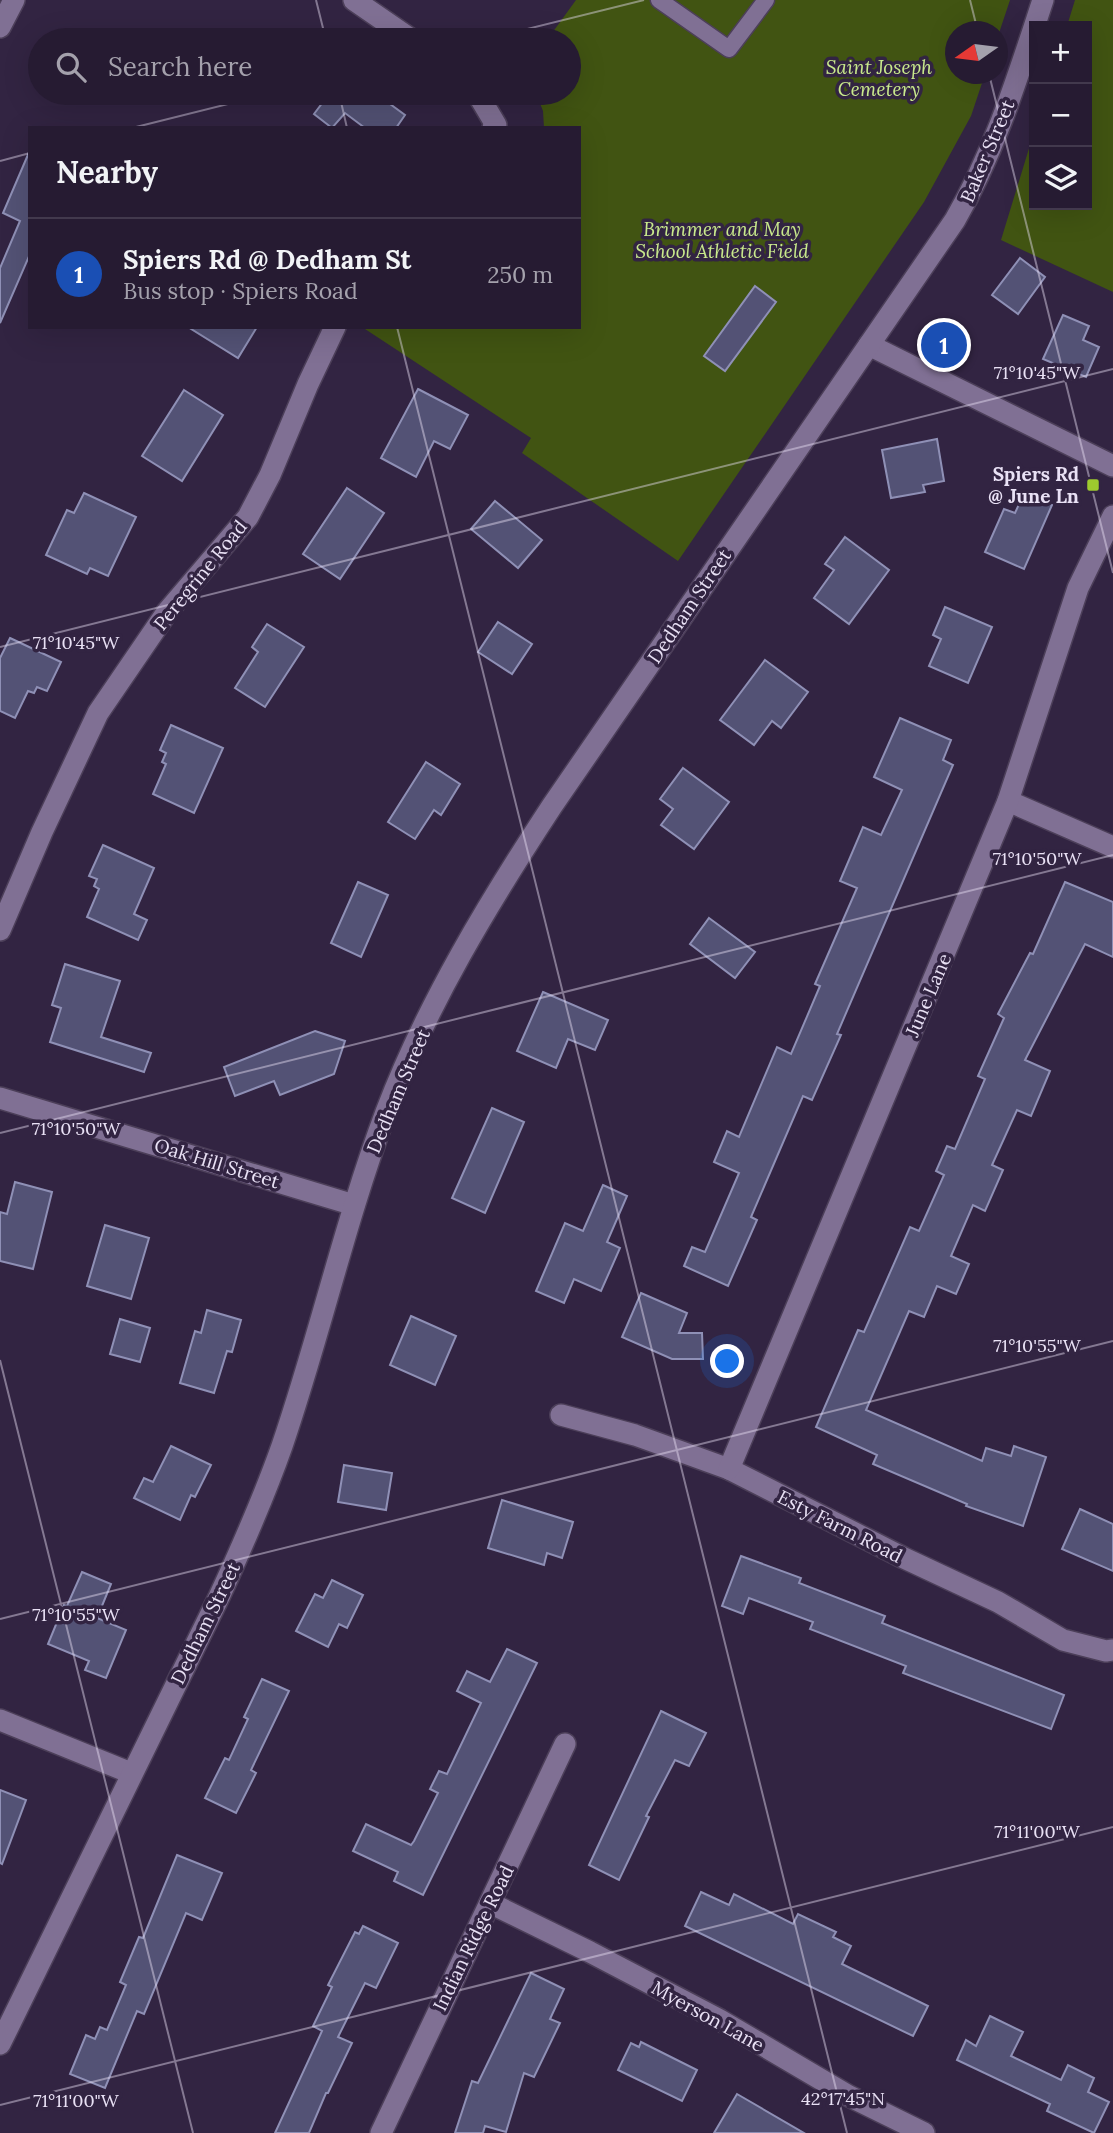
<!DOCTYPE html>
<meta charset="utf-8">
<style>
:root{--surface:#261b32;--page:#32283e;--text:#f1f3f6;--muted:#a4a1ac;--line:#42394d;--accent:#9eca2e}
body{margin:0;font-family:Lora,serif;background:var(--page);color:var(--text)}
.controls{position:absolute;right:21px;top:21px;display:grid;overflow:hidden;border-radius:0px;box-shadow:0 7px 28px #0002}
.controls button{width:63px;height:63px;display:grid;place-items:center;padding:0;border:0;border-bottom:2px solid var(--line);background:var(--surface);color:var(--text);font:35px sans-serif}
.compass{position:absolute;left:945px;top:21px;width:63px;height:63px;border-radius:50%;background:var(--surface);box-shadow:0 7px 28px #0002;rotate:256deg}
.you{position:absolute;left:728px;top:1362px;width:24px;height:24px;margin:-18px;border:5px solid #fff;border-radius:50%;background:#1a73e8;box-shadow:0 0 0 10px #1a73e833}
.badge{display:grid;place-items:center;width:46px;height:46px;border-radius:50%;background:var(--accent);color:#fff;font-size:23px;font-weight:700}
.pin{position:absolute;translate:-50% -50%;border:4px solid #fff;box-shadow:0 2px 7px #0006}
.list{margin:0;padding:0;list-style:none}
h2{display:flex;justify-content:space-between;align-items:center;height:91px;margin:0;padding:0 28px;font-size:30px}
h2 small{font-size:23px;font-weight:400;color:var(--muted)}
.list li{display:grid;grid-template-columns:46px 1fr auto;gap:21px;align-items:center;box-sizing:border-box;height:112px;padding:0 28px;border-top:2px solid var(--line)}
.list b{display:block;font-size:26px;white-space:nowrap}
.list p{margin:0;font-size:23px;white-space:nowrap;color:var(--muted)}
.list em{font-size:23px;font-style:normal;color:var(--muted)}
.icon{flex:none;width:38px;height:38px;fill:none;stroke:currentColor;stroke-width:2;stroke-linecap:round;stroke-linejoin:round}
.map{position:relative;flex:none;width:1113px;height:2133px;overflow:hidden}
.search{position:absolute;background:var(--surface);box-shadow:0 7px 28px #0002;left:28px;top:28px;width:553px;height:77px;display:flex;align-items:center;gap:18px;box-sizing:border-box;padding:0 24px;border-radius:38px;color:var(--muted);font-size:26px}
.panel{position:absolute;background:var(--surface);box-shadow:0 7px 28px #0002;left:28px;top:126px;width:553px;height:203px;border-radius:0px}
.map>svg:first-child{display:block}
.green{fill:#415412}
.building{fill:#535275;stroke:#8f90b6;stroke-width:2}
.lines{fill:none;stroke-linecap:round;stroke-linejoin:round}
.lane-casing{stroke:#4c3f59;stroke-width:19}
.street-casing{stroke:#4c3f59;stroke-width:24}
.secondary-casing{stroke:#4c3f59;stroke-width:24}
.lane{stroke:#807094;stroke-width:16}
.street{stroke:#807094;stroke-width:21}
.secondary{stroke:#807094;stroke-width:21}
.ticks{fill:none;stroke:#e9e1f5;stroke-width:2;stroke-opacity:0.45}
.poi-dot{fill:#9eca2e;stroke:#322442;stroke-width:2.5}
.labels{text-anchor:middle;dominant-baseline:central;stroke-width:7;stroke-linejoin:round;paint-order:stroke}
.park-label{font-size:19px;font-style:italic;fill:#c9ea8c;stroke:#322442}
.street-label{font-size:19px;fill:#e9e1f5;stroke:#322442}
.poi-label{font-size:19px;font-weight:bold;fill:#e9e1f5;stroke:#322442;text-anchor:end}
.ticks-label{font-size:18px;text-anchor:middle;fill:#e9e1f5;stroke:#322442;stroke-width:7;stroke-linejoin:round;paint-order:stroke}
</style>
<div class="map">
<svg width="1113" height="2133" viewBox="0 0 1113 2133">
<rect width="100%" height="100%" fill="#322442"/>
<!-- green -->
<g class="green">
<path d="M 576,0 L 1010,0 L 998,36 L 998,32 L 956,32 L 956,74 L 985,74 L 971,116 L 924,202 L 678,561 L 522,453 L 531,438 L 365,329 L 579,327 L 579,128 L 544,128 L 543,111 L 536,93 L 569,93 L 569,40 L 547,40 Z"/>
<path d="M 1075,0 L 1113,0 L 1113,292 L 1001,240 L 1034,132 L 1034,205 L 1087,205 L 1087,26 L 1067,26 Z"/>
</g>
<!-- building -->
<g class="building">
<path d="M 319,93 L 375,93 L 405,115 L 396,128 L 365,128 L 345,113 L 332,128 L 314,114 L 326,98 Z"/>
<path d="M 30,150 L 30,254 L 0,323 L 0,268 L 20,221 L 3,213 Z"/>
<path d="M 1020,258 L 1045,277 L 1018,314 L 992,295 Z"/>
<path d="M 755,286 L 776,302 L 725,371 L 704,356 Z"/>
<path d="M 1063,315 L 1089,326 L 1083,340 L 1099,347 L 1086,377 L 1043,359 Z"/>
<path d="M 188,327 L 257,327 L 238,358 Z"/>
<path d="M 418,389 L 468,415 L 450,449 L 434,441 L 416,477 L 381,458 Z"/>
<path d="M 184,390 L 223,415 L 182,481 L 142,456 Z"/>
<path d="M 937,439 L 944,481 L 923,485 L 925,492 L 891,498 L 882,450 Z"/>
<path d="M 347,488 L 384,513 L 340,579 L 303,554 Z"/>
<path d="M 84,493 L 136,517 L 108,576 L 90,568 L 87,574 L 46,555 L 67,510 L 74,513 Z"/>
<path d="M 1024,493 L 1052,505 L 1024,569 L 985,552 L 1004,509 L 1015,513 Z"/>
<path d="M 495,501 L 542,540 L 518,568 L 471,529 Z"/>
<path d="M 845,537 L 889,570 L 849,624 L 814,598 L 834,570 L 825,564 Z"/>
<path d="M 945,607 L 992,627 L 968,683 L 929,666 L 941,639 L 933,635 Z"/>
<path d="M 498,622 L 532,644 L 512,674 L 478,652 Z"/>
<path d="M 267,624 L 304,647 L 265,707 L 235,688 L 258,652 L 252,647 Z"/>
<path d="M 10,638 L 61,662 L 47,691 L 37,687 L 34,693 L 28,691 L 15,718 L 0,711 L 0,658 Z"/>
<path d="M 765,660 L 808,692 L 781,728 L 772,721 L 754,745 L 720,720 Z"/>
<path d="M 900,718 L 951,740 L 943,760 L 953,765 L 837,1034 L 841,1035 L 812,1100 L 803,1096 L 751,1217 L 757,1220 L 728,1286 L 684,1266 L 692,1247 L 705,1252 L 739,1173 L 714,1162 L 727,1131 L 739,1137 L 777,1047 L 791,1054 L 820,986 L 815,984 L 857,888 L 840,881 L 863,827 L 881,835 L 902,790 L 874,777 Z"/>
<path d="M 171,725 L 223,748 L 194,813 L 153,794 L 166,764 L 162,762 L 166,753 L 160,750 Z"/>
<path d="M 426,762 L 460,784 L 441,815 L 434,810 L 415,839 L 388,822 Z"/>
<path d="M 683,768 L 729,802 L 694,849 L 661,825 L 673,809 L 660,799 Z"/>
<path d="M 103,845 L 154,868 L 134,914 L 147,920 L 138,940 L 87,917 L 99,889 L 94,886 L 97,879 L 89,876 Z"/>
<path d="M 358,882 L 388,895 L 361,957 L 331,943 Z"/>
<path d="M 1065,882 L 1113,902 L 1113,957 L 1085,944 L 1025,1060 L 1050,1071 L 1031,1116 L 1017,1110 L 992,1165 L 1003,1170 L 985,1211 L 973,1205 L 951,1256 L 969,1264 L 956,1294 L 937,1286 L 924,1317 L 909,1311 L 866,1410 L 982,1461 L 986,1448 L 1011,1456 L 1014,1446 L 1046,1457 L 1023,1526 L 966,1506 L 967,1504 L 873,1464 L 877,1455 L 816,1427 L 858,1330 L 864,1332 L 910,1227 L 919,1231 L 944,1175 L 936,1171 L 947,1146 L 955,1149 L 985,1079 L 978,1076 L 1004,1018 L 998,1014 L 1030,953 L 1033,954 Z"/>
<path d="M 709,918 L 755,952 L 735,978 L 690,944 Z"/>
<path d="M 65,964 L 120,981 L 101,1037 L 151,1053 L 144,1072 L 50,1042 L 61,1008 L 52,1005 Z"/>
<path d="M 543,992 L 608,1020 L 595,1050 L 568,1039 L 556,1068 L 517,1051 Z"/>
<path d="M 315,1031 L 345,1041 L 334,1074 L 280,1095 L 274,1081 L 235,1096 L 224,1067 Z"/>
<path d="M 492,1108 L 524,1122 L 485,1213 L 452,1198 Z"/>
<path d="M 15,1182 L 52,1192 L 33,1269 L 0,1261 L 0,1212 L 7,1214 Z"/>
<path d="M 603,1185 L 627,1196 L 607,1242 L 620,1248 L 601,1291 L 574,1279 L 564,1303 L 536,1291 L 565,1223 L 583,1231 Z"/>
<path d="M 105,1225 L 149,1238 L 131,1299 L 87,1286 Z"/>
<path d="M 641,1293 L 687,1313 L 679,1333 L 702,1333 L 703,1359 L 672,1359 L 622,1337 Z"/>
<path d="M 207,1310 L 241,1320 L 232,1352 L 227,1351 L 214,1393 L 180,1383 L 195,1331 L 201,1333 Z"/>
<path d="M 411,1316 L 456,1336 L 435,1385 L 390,1365 Z"/>
<path d="M 120,1319 L 150,1328 L 140,1362 L 110,1354 Z"/>
<path d="M 171,1446 L 211,1465 L 195,1497 L 191,1495 L 180,1520 L 134,1498 L 144,1478 L 153,1482 Z"/>
<path d="M 344,1465 L 392,1473 L 386,1510 L 338,1502 Z"/>
<path d="M 502,1500 L 573,1522 L 562,1558 L 547,1553 L 544,1565 L 488,1548 Z"/>
<path d="M 1080,1509 L 1113,1524 L 1113,1571 L 1062,1549 Z"/>
<path d="M 741,1556 L 801,1578 L 799,1583 L 885,1616 L 882,1623 L 1064,1695 L 1051,1729 L 903,1673 L 906,1666 L 810,1629 L 813,1622 L 749,1598 L 743,1614 L 722,1606 Z"/>
<path d="M 82,1572 L 111,1584 L 97,1618 L 126,1630 L 106,1678 L 85,1670 L 89,1661 L 48,1644 L 64,1605 L 67,1606 Z"/>
<path d="M 332,1580 L 363,1595 L 347,1628 L 339,1624 L 328,1647 L 296,1631 L 315,1594 L 323,1598 Z"/>
<path d="M 507,1649 L 537,1663 L 423,1895 L 394,1881 L 398,1872 L 353,1851 L 366,1824 L 411,1845 L 414,1841 L 438,1793 L 430,1789 L 439,1771 L 447,1774 L 481,1703 L 457,1691 L 467,1671 L 490,1682 Z"/>
<path d="M 262,1679 L 289,1691 L 251,1770 L 256,1773 L 236,1813 L 205,1798 L 225,1758 L 229,1760 L 248,1719 L 244,1717 Z"/>
<path d="M 661,1711 L 706,1733 L 689,1766 L 675,1760 L 646,1816 L 649,1817 L 619,1880 L 589,1865 Z"/>
<path d="M 0,1790 L 26,1800 L 2,1864 L 0,1863 Z"/>
<path d="M 177,1855 L 222,1873 L 202,1920 L 186,1913 L 144,2014 L 137,2011 L 105,2088 L 70,2074 L 86,2035 L 95,2039 L 100,2027 L 107,2030 L 126,1985 L 120,1982 L 139,1937 L 143,1938 Z"/>
<path d="M 701,1892 L 729,1905 L 734,1894 L 793,1924 L 798,1914 L 836,1932 L 833,1937 L 851,1946 L 842,1964 L 928,2006 L 913,2036 L 685,1926 Z"/>
<path d="M 363,1926 L 398,1943 L 376,1988 L 365,1983 L 338,2037 L 352,2043 L 328,2093 L 326,2093 L 309,2133 L 275,2133 L 322,2031 L 313,2026 L 332,1987 L 328,1985 L 355,1932 L 359,1934 Z"/>
<path d="M 531,1973 L 564,1989 L 550,2019 L 560,2023 L 534,2077 L 524,2073 L 506,2132 L 485,2126 L 483,2133 L 455,2133 L 472,2081 L 478,2083 Z"/>
<path d="M 990,2016 L 1023,2032 L 1011,2056 L 1061,2080 L 1068,2065 L 1094,2078 L 1088,2092 L 1109,2102 L 1094,2133 L 1047,2111 L 1050,2104 L 957,2060 L 966,2040 L 976,2046 Z"/>
<path d="M 641,2042 L 697,2070 L 682,2101 L 618,2070 L 631,2043 L 639,2047 Z"/>
<path d="M 737,2094 L 804,2133 L 714,2133 Z"/>
</g>
<g class="lines">
<!-- lane casing -->
<g class="lane-casing">
<path id="lane" d="M 659,0 L 729,49 L 766,0"/>
</g>
<!-- street casing -->
<g class="street-casing">
<g id="street">
<path d="M 354,0 L 412,40"/>
<path d="M 0,27 L 14,0"/>
<path d="M 477,93 L 496,125 L 493,128"/>
<path d="M 1008,801 L 1113,847"/>
<path d="M 0,930 L 42,832 L 98,713 L 167,612 L 248,517 L 270,475 L 308,384 L 335,327"/>
<path d="M 0,1098 L 354,1205"/>
<path d="M 561,1415 L 635,1435 L 729,1469 L 904,1558 L 998,1602 L 1063,1640 L 1106,1651 L 1113,1650"/>
<path d="M 729,1469 L 1008,801 L 1078,588 L 1113,516"/>
<path d="M 0,1720 L 131,1773"/>
<path d="M 490,1903 L 590,1952 L 720,2020 L 849,2096 L 924,2133"/>
<path d="M 381,2133 L 565,1744"/>
</g>
</g>
<!-- secondary casing -->
<g class="secondary-casing">
<g id="secondary">
<path d="M 869,345 L 1113,466"/>
<path d="M 0,2044 L 219,1597 C 242,1547 264,1497 282,1446 C 320,1335 345,1221 386,1112 C 427,1004 489,902 552,806 L 955,220 C 995,151 1018,76 1043,0"/>
</g>
</g>
<!-- lane -->
<use href="#lane" class="lane"/>
<!-- street -->
<use href="#street" class="street"/>
<!-- secondary -->
<use href="#secondary" class="secondary"/>
</g>
<!-- ticks -->
<path class="ticks" d="M 316,0 L 326,40M 970,0 L 978,32M 483,40 L 644,0M 989,74 L 1113,573M 339,93 L 347,128M 132,128 L 272,93M 0,161 L 30,153M 397,327 L 847,2133M 0,647 L 1113,369M 0,1133 L 1113,855M 0,1360 L 193,2133M 0,1619 L 1113,1341M 0,2105 L 1113,1827"/>
<!-- markers -->
<rect class="poi-dot" x="1086" y="478" width="14" height="14" rx="3.5"/>
<g class="labels">
<!-- park labels -->
<g class="park-label">
<text x="879" y="67">Saint Joseph<tspan x="879" dy="22">Cemetery</tspan></text>
<text x="722" y="229">Brimmer and May<tspan x="722" dy="22">School Athletic Field</tspan></text>
</g>
<!-- street labels -->
<g class="street-label">
<text transform="translate(987 151) rotate(-67)">Baker Street</text>
<text transform="translate(200 575) rotate(-51)">Peregrine Road</text>
<text transform="translate(689 606) rotate(-56)">Dedham Street</text>
<text transform="translate(928 995) rotate(-67)">June Lane</text>
<text transform="translate(398 1091) rotate(-67)">Dedham Street</text>
<text transform="translate(217 1163) rotate(17)">Oak Hill Street</text>
<text transform="translate(840 1526) rotate(27)">Esty Farm Road</text>
<text transform="translate(205 1623) rotate(-64)">Dedham Street</text>
<text transform="translate(473 1938) rotate(-64)">Indian Ridge Road</text>
<text transform="translate(708 2016) rotate(29)">Myerson Lane</text>
</g>
<!-- poi labels -->
<g class="poi-label">
<text x="1079" y="474">Spiers Rd<tspan x="1079" dy="22">@ June Ln</tspan></text>
</g>
</g>
<g class="ticks-label">
<text x="1037" y="379">71°10'45"W</text>
<text x="76" y="649">71°10'45"W</text>
<text x="1037" y="865">71°10'50"W</text>
<text x="76" y="1135">71°10'50"W</text>
<text x="1037" y="1352">71°10'55"W</text>
<text x="76" y="1621">71°10'55"W</text>
<text x="1037" y="1838">71°11'00"W</text>
<text x="843" y="2105">42°17'45"N</text>
<text x="76" y="2107">71°11'00"W</text>
</g>
</svg>
<div class="controls">
<button>+</button>
<button>−</button>
<button><svg class="icon" aria-label="layers" viewBox="0 0 24 24"><path d="M12 4l9 5-9 5-9-5zM3 14l9 5 9-5"/></svg></button>
</div>
<svg class="compass" viewBox="-18 -18 36 36"><path d="M0-13l5 13h-10z" fill="#e53935"/><path d="M0 13l5-13h-10z" fill="#a4a1ac"/></svg>
<div class="you"></div>
<div class="pin badge" style="left:944px;top:345px;background:#1a4fb4">1</div>
<div class="search"><svg class="icon" aria-label="search" viewBox="0 0 24 24"><circle cx="10" cy="10" r="6"/><path d="M15 15l6 6"/></svg>Search here</div>
<section class="panel">
<h2>Nearby<small></small></h2>
<ul class="list">
<li><span class="badge" style="background:#1a4fb4">1</span><div><b>Spiers Rd @ Dedham St</b><p>Bus stop · Spiers Road</p></div><em>250 m</em></li>
</ul>
</section>
</div>
